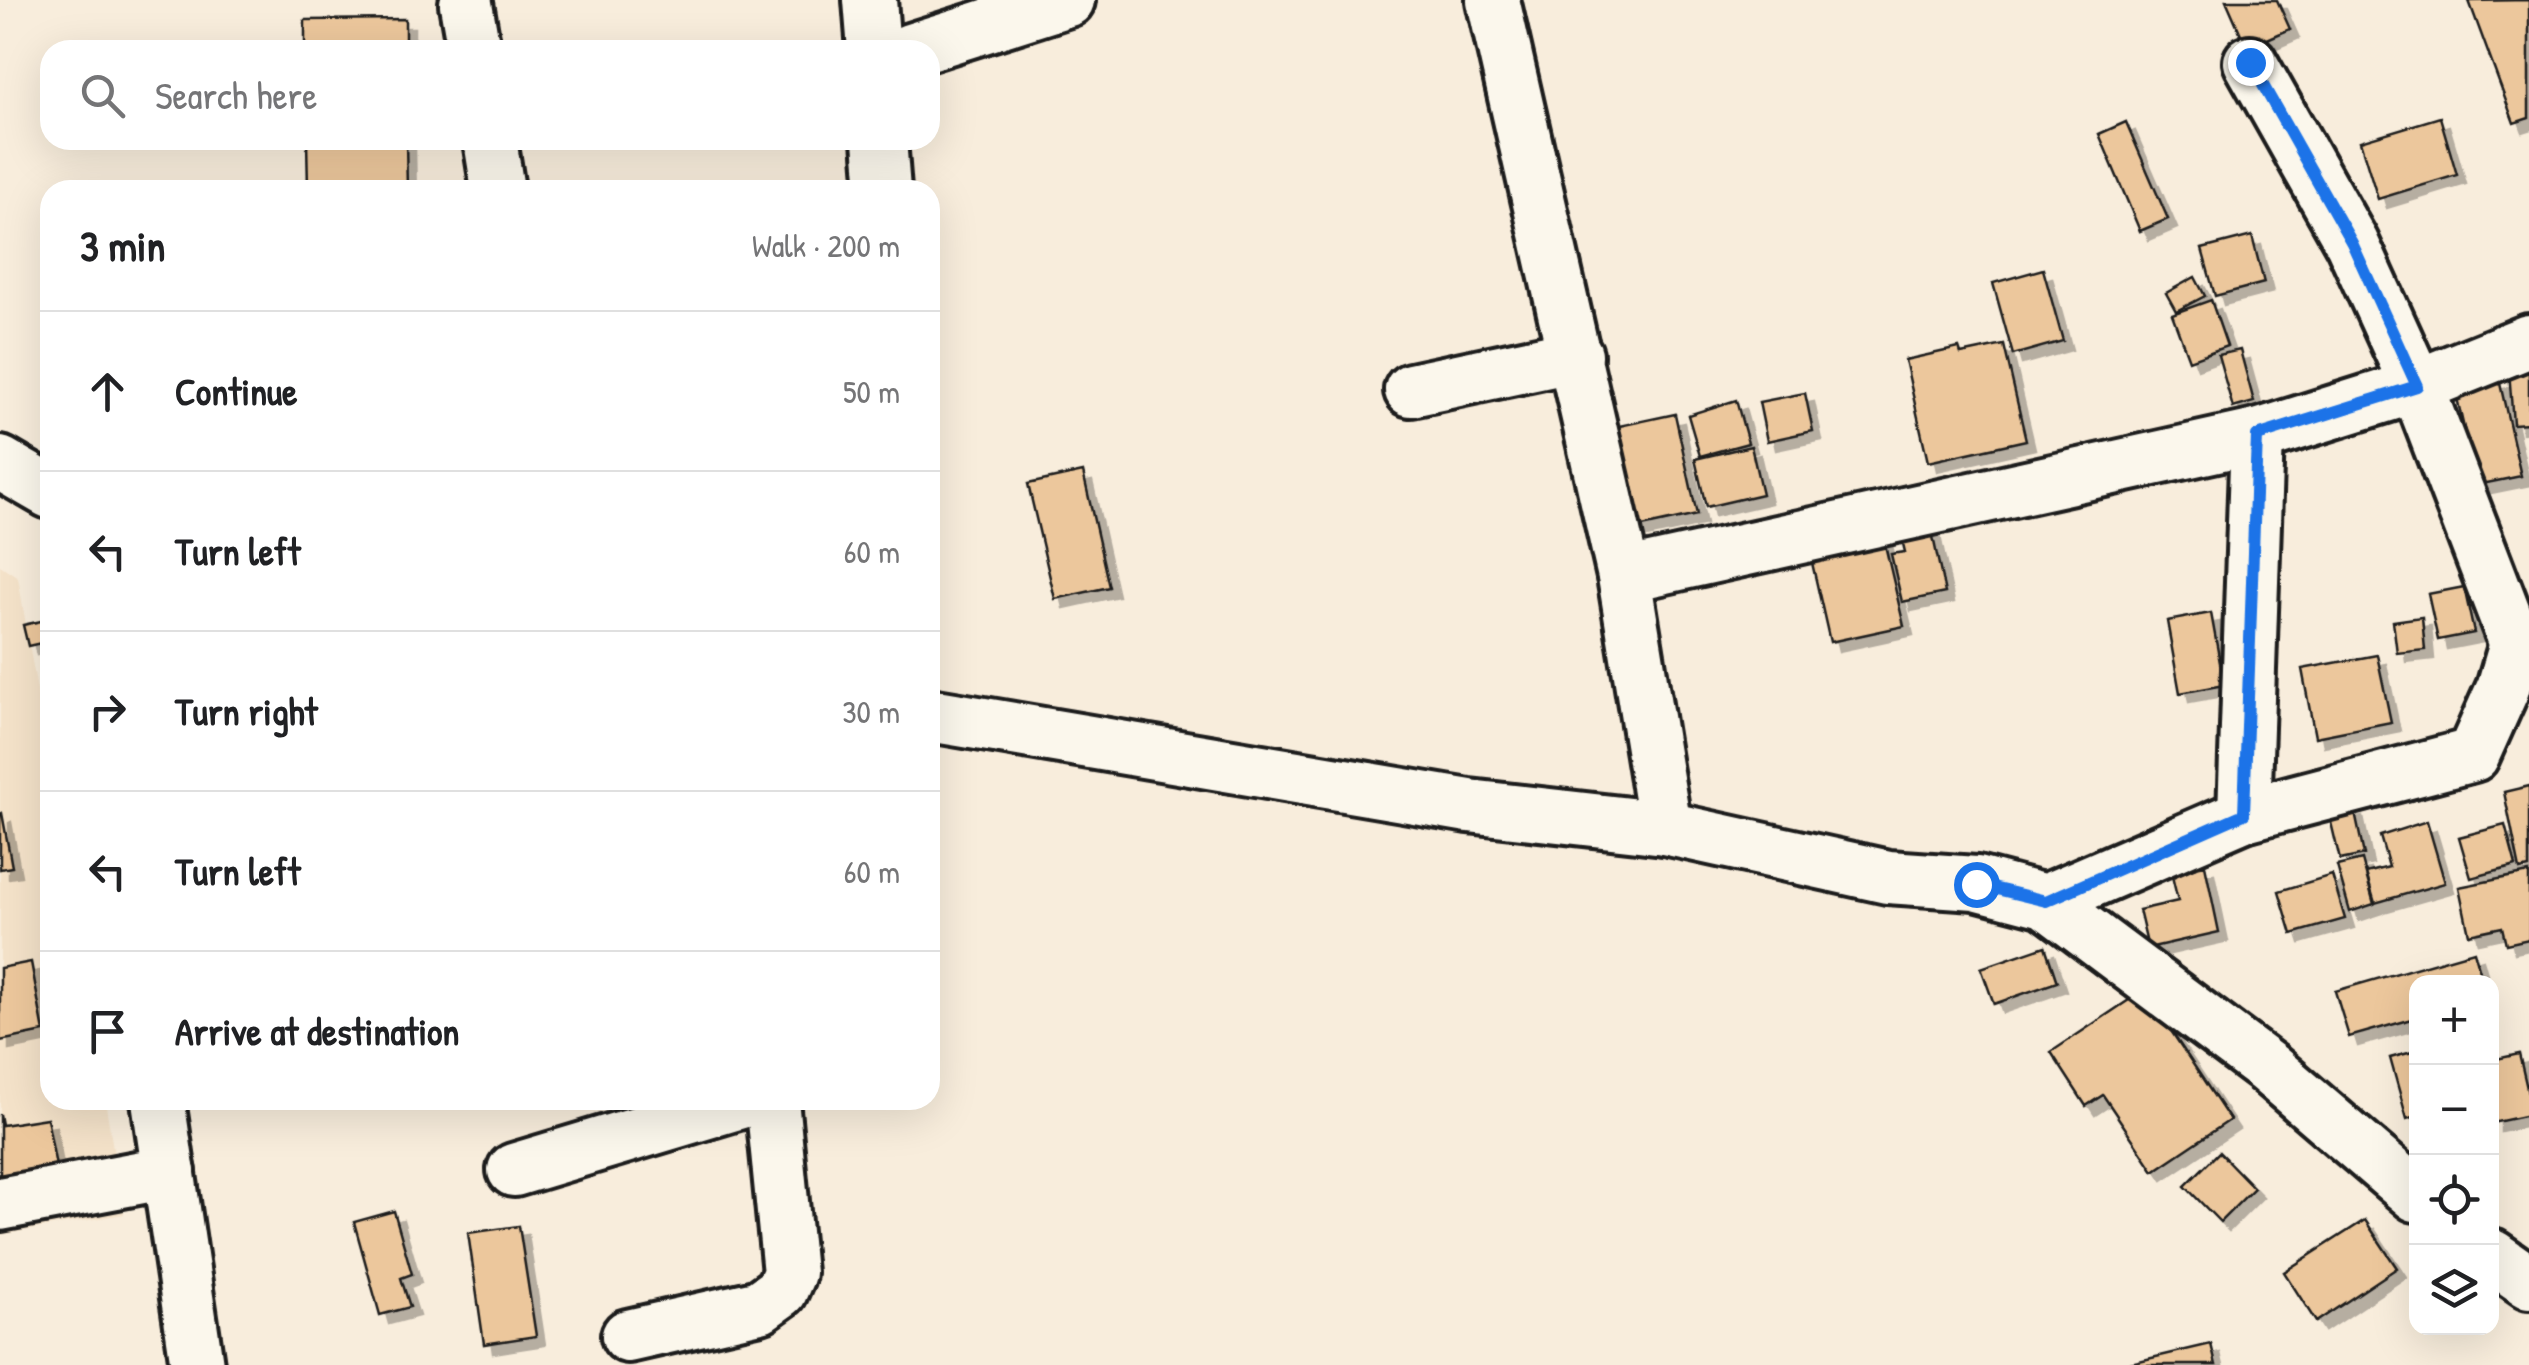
<!DOCTYPE html>
<meta charset="utf-8">
<style>
:root{--surface:#fff;--page:#f6f6f6;--text:#202124;--muted:#757577;--line:#e0e0e0}
body{margin:0;font-family:"Patrick Hand",sans-serif;background:var(--page);color:var(--text)}
.controls{position:absolute;right:30px;bottom:30px;display:grid;overflow:hidden;border-radius:20px;box-shadow:0 10px 40px #0002}
.controls button{width:90px;height:90px;display:grid;place-items:center;padding:0;border:0;border-bottom:2px solid var(--line);background:var(--surface);color:var(--text);font:50px sans-serif}
.stop{position:absolute;width:30px;height:30px;margin:-22px;border:8px solid #1a73e8;border-radius:50%;background:#fff}
.stop.end{background:#1a73e8;border-color:#fff;box-shadow:0 2px 10px #0008}
.list{margin:0;padding:0;list-style:none}
h2{display:flex;justify-content:space-between;align-items:center;height:130px;margin:0;padding:0 40px;font-size:42px}
h2 small{font-size:32px;font-weight:400;color:var(--muted)}
.list li{display:grid;grid-template-columns:65px 1fr auto;gap:30px;align-items:center;box-sizing:border-box;height:160px;padding:0 40px;border-top:2px solid var(--line)}
.list b{display:block;font-size:38px;white-space:nowrap}
.list em{font-size:32px;font-style:normal;color:var(--muted)}
.icon{flex:none;width:55px;height:55px;fill:none;stroke:currentColor;stroke-width:2;stroke-linecap:round;stroke-linejoin:round}
.map{position:relative;flex:none;width:2529px;height:1365px;overflow:hidden}
.search{position:absolute;background:var(--surface);box-shadow:0 10px 40px #0002;left:40px;top:40px;width:900px;height:110px;display:flex;align-items:center;gap:25px;box-sizing:border-box;padding:0 35px;border-radius:30px;color:var(--muted);font-size:38px}
.panel{position:absolute;background:var(--surface);box-shadow:0 10px 40px #0002;left:40px;top:180px;width:900px;height:930px;border-radius:30px}
.map>svg:first-child{display:block}
.built{fill:#f4e2c9}
.building{fill:#ecc79c;stroke:#1c1c1c;stroke-width:2.5;filter:url(#shadow)}
.lines{fill:none;stroke-linecap:round;stroke-linejoin:round}
.minor-casing{stroke:#1c1c1c;stroke-width:60}
.minor{stroke:#fbf7ec;stroke-width:52}
.route{stroke:#1a73e8;stroke-width:12}
</style>
<div class="map">
<svg width="2529" height="1365" viewBox="0 0 2529 1365">
<defs>
<filter id="shadow"><feDropShadow dx="9" dy="9" stdDeviation="0" flood-color="#0004"/></filter>
</defs>
<rect width="100%" height="100%" fill="#f8eddc"/>
<filter id="ink" filterUnits="userSpaceOnUse"><feTurbulence type="fractalNoise" baseFrequency=".01" numOctaves="2"/><feDisplacementMap in="SourceGraphic" scale="20" xChannelSelector="R" yChannelSelector="G"/><feConvolveMatrix kernelMatrix="1 2 1 2 8 2 1 2 1" color-interpolation-filters="sRGB"/></filter>
<g filter="url(#ink)">
<!-- built -->
<path class="built" d="M 0,565 L 18,577 L 50,768 L 50,1100 L 105,1100 L 124,1214 L 0,1235 Z"/>
<!-- building -->
<g class="building">
<path d="M 2226,0 L 2277,0 L 2290,29 L 2247,48 Z"/>
<path d="M 2529,0 L 2529,118 L 2514,123 L 2469,1 Z"/>
<path d="M 405,19 L 405,50 L 305,50 L 305,20 Z"/>
<path d="M 2440,117 L 2457,175 L 2378,199 L 2360,141 Z"/>
<path d="M 2126,122 L 2168,219 L 2140,231 L 2099,134 Z"/>
<path d="M 307,140 L 406,140 L 407,190 L 308,190 Z"/>
<path d="M 2252,236 L 2264,283 L 2215,296 L 2202,249 Z"/>
<path d="M 2043,269 L 2063,341 L 2013,355 L 1993,283 Z"/>
<path d="M 2195,277 L 2205,296 L 2176,311 L 2166,293 Z"/>
<path d="M 2211,300 L 2227,346 L 2189,360 L 2172,314 Z"/>
<path d="M 2004,345 L 2026,440 L 1928,462 L 1905,360 L 1959,348 L 1961,354 Z"/>
<path d="M 2240,350 L 2254,402 L 2233,408 L 2218,355 Z"/>
<path d="M 2529,369 L 2529,423 L 2513,424 L 2509,370 Z"/>
<path d="M 2499,379 L 2521,476 L 2477,485 L 2455,389 Z"/>
<path d="M 1805,393 L 1813,431 L 1767,441 L 1759,402 Z"/>
<path d="M 1736,400 L 1748,443 L 1700,456 L 1688,415 Z"/>
<path d="M 1675,414 L 1697,515 L 1633,529 L 1610,428 Z"/>
<path d="M 1751,446 L 1762,494 L 1706,507 L 1695,459 Z"/>
<path d="M 1083,472 L 1109,587 L 1055,599 L 1028,484 Z"/>
<path d="M 1928,513 L 1945,593 L 1902,602 L 1891,554 L 1905,552 L 1897,519 Z"/>
<path d="M 1881,528 L 1904,626 L 1830,642 L 1808,545 Z"/>
<path d="M 2464,587 L 2474,633 L 2438,640 L 2428,594 Z"/>
<path d="M 2211,613 L 2224,685 L 2180,693 L 2167,621 Z"/>
<path d="M 2422,617 L 2425,650 L 2397,653 L 2393,621 Z"/>
<path d="M 50,619 L 50,641 L 28,646 L 23,625 Z"/>
<path d="M 2377,655 L 2391,722 L 2315,737 L 2302,669 Z"/>
<path d="M 2529,786 L 2529,868 L 2520,870 L 2504,792 Z"/>
<path d="M 2354,808 L 2364,855 L 2340,860 L 2329,814 Z"/>
<path d="M 2,813 L 12,867 L 0,869 L 0,814 Z"/>
<path d="M 2427,821 L 2445,883 L 2375,903 L 2366,873 L 2389,867 L 2380,836 Z"/>
<path d="M 2505,825 L 2516,866 L 2471,878 L 2459,837 Z"/>
<path d="M 2362,860 L 2374,904 L 2350,912 L 2337,866 Z"/>
<path d="M 2205,865 L 2219,932 L 2148,948 L 2139,910 L 2178,901 L 2171,872 Z"/>
<path d="M 2529,873 L 2529,939 L 2506,944 L 2502,927 L 2469,934 L 2459,887 Z"/>
<path d="M 2332,875 L 2345,919 L 2292,934 L 2279,891 Z"/>
<path d="M 2045,946 L 2057,982 L 1994,1004 L 1981,968 Z"/>
<path d="M 2474,951 L 2483,982 L 2416,982 L 2416,1018 L 2349,1037 L 2335,991 Z"/>
<path d="M 31,962 L 44,1032 L 0,1041 L 0,968 Z"/>
<path d="M 2144,990 L 2230,1120 L 2154,1171 L 2103,1095 L 2086,1106 L 2051,1052 Z"/>
<path d="M 2416,1051 L 2416,1116 L 2407,1119 L 2390,1058 Z"/>
<path d="M 2519,1054 L 2529,1097 L 2529,1115 L 2492,1123 L 2492,1060 Z"/>
<path d="M 0,1114 L 2,1125 L 47,1118 L 58,1177 L 0,1188 Z"/>
<path d="M 2219,1152 L 2254,1188 L 2220,1222 L 2185,1186 Z"/>
<path d="M 394,1211 L 412,1274 L 401,1278 L 410,1307 L 380,1315 L 354,1222 Z"/>
<path d="M 2365,1220 L 2397,1268 L 2316,1322 L 2284,1272 Z"/>
<path d="M 519,1226 L 536,1336 L 484,1344 L 468,1233 Z"/>
<path d="M 2211,1344 L 2216,1365 L 2122,1365 Z"/>
</g>
<g class="lines">
<!-- minor casing -->
<g class="minor-casing">
<g id="minor">
<path d="M 870,0 L 874,50"/>
<path d="M 1493,0 L 1624,576 L 1665,828"/>
<path d="M 466,4 L 474,50"/>
<path d="M 910,50 L 1068,0"/>
<path d="M 2250,62 L 2352,243 L 2417,386 L 2516,644 L 2529,643"/>
<path d="M 490,140 L 498,190"/>
<path d="M 880,140 L 884,190"/>
<path d="M 1411,390 L 1576,355"/>
<path d="M 0,463 L 50,492"/>
<path d="M 1624,576 L 2257,436 L 2417,386 L 2529,341"/>
<path d="M 930,715 L 1469,806 L 1665,828 L 1888,877 L 1976,883 L 2045,901 L 2268,1068 L 2416,1195"/>
<path d="M 2244,815 L 2257,436"/>
<path d="M 2045,901 L 2244,815 L 2473,755 L 2503,688 L 2516,644"/>
<path d="M 158,1100 L 197,1365"/>
<path d="M 514,1170 L 747,1100"/>
<path d="M 0,1204 L 169,1172"/>
<path d="M 2492,1256 L 2529,1282"/>
<path d="M 628,1336 L 760,1306 L 781,1291 L 789,1273 L 772,1100"/>
</g>
</g>
<!-- minor -->
<use href="#minor" class="minor"/>
</g>
</g>
<g class="lines" filter="url(#ink)">
<!-- route -->
<path class="route" d="M 1976,884 L 2046,901 L 2244,814 L 2257,436 L 2417,386 L 2352,243 L 2250,62"/>
</g>
</svg>
<div class="controls">
<button>+</button>
<button>−</button>
<button><svg class="icon" aria-label="locate" viewBox="0 0 24 24"><circle cx="12" cy="12" r="6"/><path d="M12 2v4M12 18v4M2 12h4M18 12h4"/></svg></button>
<button><svg class="icon" aria-label="layers" viewBox="0 0 24 24"><path d="M12 4l9 5-9 5-9-5zM3 14l9 5 9-5"/></svg></button>
</div>
<div class="stop" style="left:1976px;top:884px"></div>
<div class="stop end" style="left:2250px;top:62px"></div>
<div class="search"><svg class="icon" aria-label="search" viewBox="0 0 24 24"><circle cx="10" cy="10" r="6"/><path d="M15 15l6 6"/></svg>Search here</div>
<section class="panel">
<h2>3 min<small>Walk · 200 m</small></h2>
<ul class="list">
<li><svg class="icon" aria-label="ahead" viewBox="0 0 24 24"><path d="M12 20V5M6 11l6-6 6 6"/></svg><div><b>Continue</b></div><em>50 m</em></li>
<li><svg class="icon" aria-label="left" viewBox="0 0 24 24"><path d="M17 20v-9H6M10 6l-5 5 5 5"/></svg><div><b>Turn left</b></div><em>60 m</em></li>
<li><svg class="icon" aria-label="right" viewBox="0 0 24 24"><path d="M7 20v-9h11M14 6l5 5-5 5"/></svg><div><b>Turn right</b></div><em>30 m</em></li>
<li><svg class="icon" aria-label="left" viewBox="0 0 24 24"><path d="M17 20v-9H6M10 6l-5 5 5 5"/></svg><div><b>Turn left</b></div><em>60 m</em></li>
<li><svg class="icon" aria-label="arrive" viewBox="0 0 24 24"><path d="M6 21V4h12l-3 4 3 4H6"/></svg><div><b>Arrive at destination</b></div></li>
</ul>
</section>
</div>
